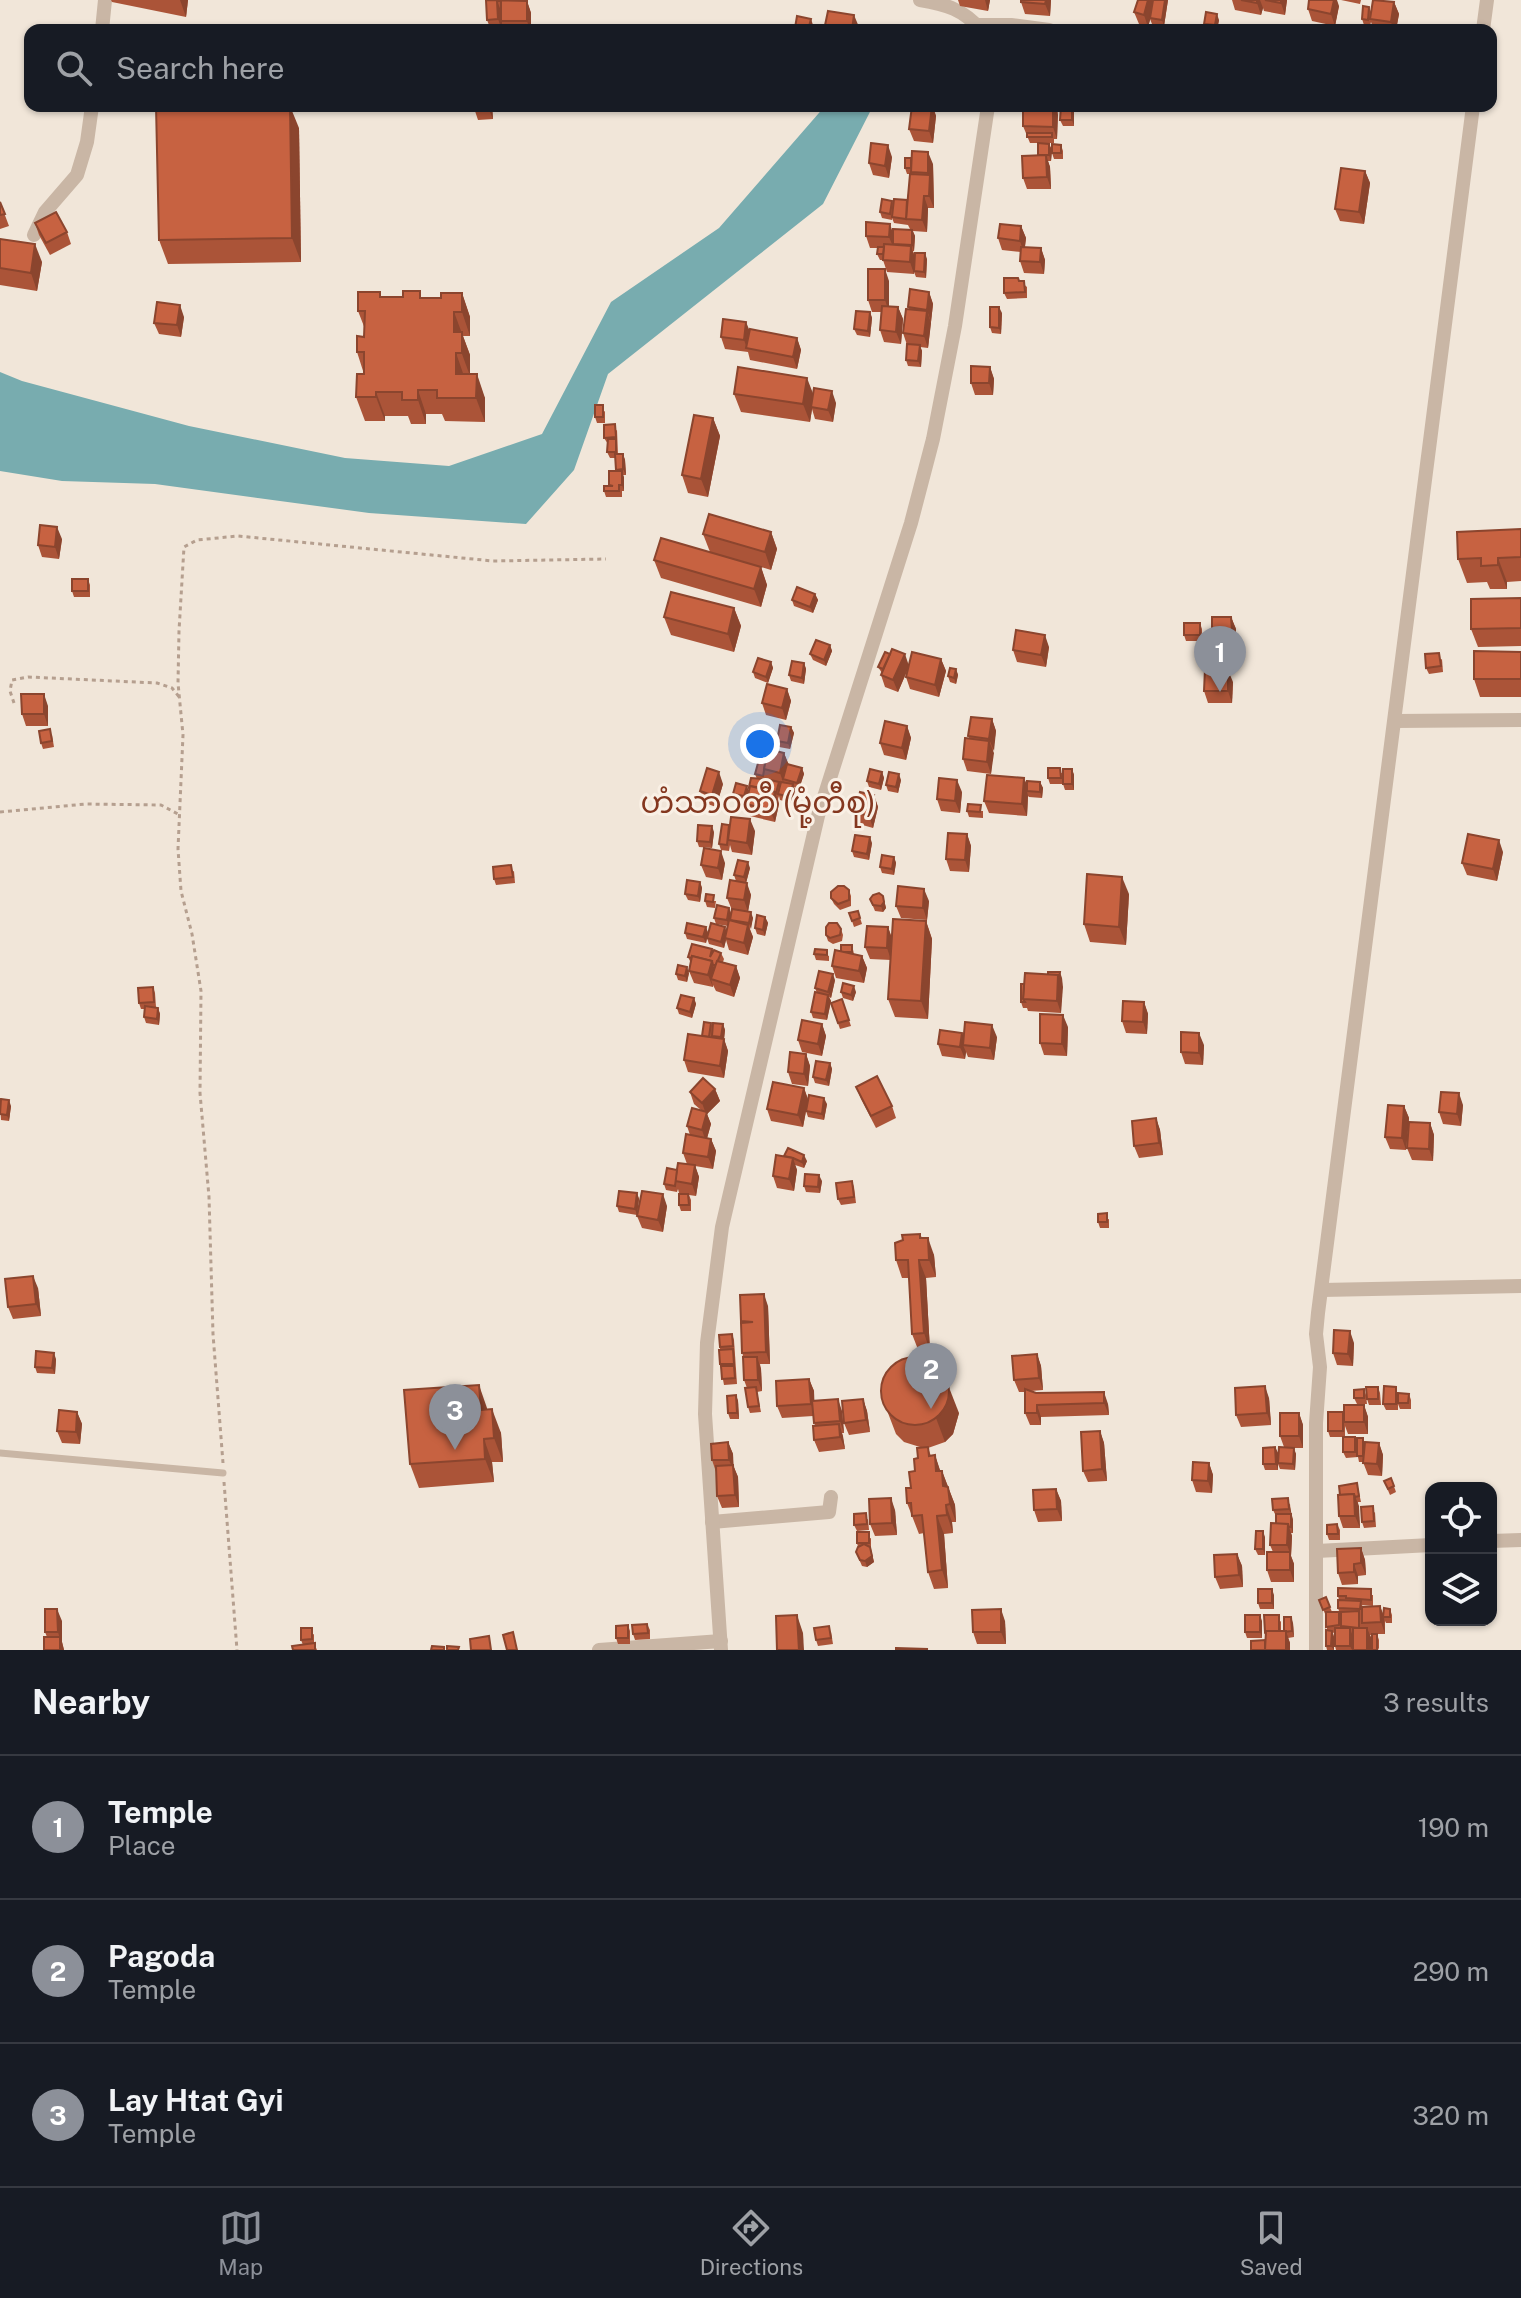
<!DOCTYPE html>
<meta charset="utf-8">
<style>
:root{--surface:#171b24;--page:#242831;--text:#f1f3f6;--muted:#9ea1a6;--line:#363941;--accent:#8c9099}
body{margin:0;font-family:"Public Sans","Noto Sans Myanmar",sans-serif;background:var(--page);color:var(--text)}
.controls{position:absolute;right:24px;bottom:24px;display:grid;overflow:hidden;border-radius:16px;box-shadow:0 2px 6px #0004}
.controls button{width:72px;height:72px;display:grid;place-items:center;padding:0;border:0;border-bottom:2px solid var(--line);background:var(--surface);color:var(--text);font:40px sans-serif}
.you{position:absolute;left:760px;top:744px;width:28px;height:28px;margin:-20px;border:6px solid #fff;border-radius:50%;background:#1a73e8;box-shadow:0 0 0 12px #1a73e833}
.badge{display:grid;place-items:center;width:52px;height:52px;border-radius:50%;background:var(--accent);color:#fff;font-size:26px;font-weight:700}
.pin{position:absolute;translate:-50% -66px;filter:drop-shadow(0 2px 4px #0008)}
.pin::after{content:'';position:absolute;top:42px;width:28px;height:24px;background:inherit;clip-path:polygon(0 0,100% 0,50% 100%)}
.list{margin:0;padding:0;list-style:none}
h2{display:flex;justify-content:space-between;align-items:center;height:104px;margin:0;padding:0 32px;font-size:34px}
h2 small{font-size:26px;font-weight:400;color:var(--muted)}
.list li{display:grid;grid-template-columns:52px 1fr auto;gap:24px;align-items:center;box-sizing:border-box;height:144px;padding:0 32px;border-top:2px solid var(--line)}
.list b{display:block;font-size:30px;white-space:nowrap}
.list p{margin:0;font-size:26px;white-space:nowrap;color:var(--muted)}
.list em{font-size:26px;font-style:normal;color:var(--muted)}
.icon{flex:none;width:44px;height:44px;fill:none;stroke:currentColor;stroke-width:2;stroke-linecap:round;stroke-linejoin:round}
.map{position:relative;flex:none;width:1521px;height:1650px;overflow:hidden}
.search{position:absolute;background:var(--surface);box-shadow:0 2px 6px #0004;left:24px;right:24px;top:24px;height:88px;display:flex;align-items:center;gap:20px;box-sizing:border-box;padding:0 28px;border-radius:16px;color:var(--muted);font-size:30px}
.sheet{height:536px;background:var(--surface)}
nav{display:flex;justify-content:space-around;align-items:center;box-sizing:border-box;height:112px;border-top:2px solid var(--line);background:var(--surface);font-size:22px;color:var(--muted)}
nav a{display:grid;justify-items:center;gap:4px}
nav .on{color:var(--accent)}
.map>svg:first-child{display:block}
.water{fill:#78acaf}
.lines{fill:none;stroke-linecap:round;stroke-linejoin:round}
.path{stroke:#b59f8f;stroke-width:3;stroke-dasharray:4 4;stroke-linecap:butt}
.lane{stroke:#c9b6a5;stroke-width:7}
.street{stroke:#c9b6a5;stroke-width:14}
.wall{fill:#ab5438}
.shaded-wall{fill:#8b452e}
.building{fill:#c76241;stroke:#8b452e;stroke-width:2}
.labels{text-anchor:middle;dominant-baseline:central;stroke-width:6;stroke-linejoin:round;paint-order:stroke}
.quarter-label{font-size:30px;fill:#84371f;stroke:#f9f0e5}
</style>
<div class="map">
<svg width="1521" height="1650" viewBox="0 0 1521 1650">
<rect width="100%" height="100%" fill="#f1e6d9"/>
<!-- water -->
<path class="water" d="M 825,106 L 873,106 L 823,204 L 608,374 L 574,470 L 526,524 L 369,513 L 155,484 L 62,481 L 0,471 L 0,372 L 22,381 L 189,426 L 345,458 L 449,466 L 542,434 L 611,302 L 719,228 Z"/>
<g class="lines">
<!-- path -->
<g class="path">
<path d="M 14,703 L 10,691 L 12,680 L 28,677 L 157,683 L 172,688 L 180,698"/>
<path d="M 0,812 L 86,804 L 161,805 L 178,814"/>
<path d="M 223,1463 L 213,1334 L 209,1197 L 200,1093 L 201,991 L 192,934 L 181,891 L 178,849 L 183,735 L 178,683 L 179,631 L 184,547 L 197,540 L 238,536 L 493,561 L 606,559"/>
<path d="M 224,1482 L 237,1650"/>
</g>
<!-- lane -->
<path class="lane" d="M 0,1453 L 223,1473"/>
<!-- street -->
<g class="street">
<path d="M 920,0 C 946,4 964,10 981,30"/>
<path d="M 977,25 L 1011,25 L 1049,30"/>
<path d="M 102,30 L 105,0"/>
<path d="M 1483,30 L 1487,0"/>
<path d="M 34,235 L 45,212 L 77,175 L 87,142 L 92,106"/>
<path d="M 1395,721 L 1521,720"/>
<path d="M 1322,1290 L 1521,1286"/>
<path d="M 712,1522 L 829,1512 L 831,1497"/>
<path d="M 1491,1541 L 1521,1540"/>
<path d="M 1317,1551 L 1431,1545"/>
<path d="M 599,1650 L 721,1641"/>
<path d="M 721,1650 L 705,1414 L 707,1343 L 722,1227 L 818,816 L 911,523 L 933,439 L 955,326 L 988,106"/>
<path d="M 1316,1650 L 1316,1423 L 1320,1367 L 1316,1334 L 1318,1313 L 1473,106"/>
</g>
</g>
<!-- wall -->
<g class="wall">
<path d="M 111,0 L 188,0 L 186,17 L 112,2 Z"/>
<path d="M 486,0 L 527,1 L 531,13 L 531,30 L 504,30 L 502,24 L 502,30 L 491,30 L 487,20 Z"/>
<path d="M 958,0 L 990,0 L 988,11 L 960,6 Z"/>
<path d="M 1051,0 L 1050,16 L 1025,14 L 1021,2 Z"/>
<path d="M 1138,0 L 1168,0 L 1164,26 L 1152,24 L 1150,19 L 1148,27 L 1139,24 L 1134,12 Z"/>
<path d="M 1232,0 L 1287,0 L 1285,15 L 1264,11 L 1263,8 L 1261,15 L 1235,10 Z"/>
<path d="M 1341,0 L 1361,0 L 1360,4 Z"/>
<path d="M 1394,2 L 1399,14 L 1396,30 L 1374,30 L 1371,22 L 1370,26 L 1364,25 L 1362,19 L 1369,7 L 1371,12 Z"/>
<path d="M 1339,6 L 1335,26 L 1312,21 L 1308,9 Z"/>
<path d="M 1219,20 L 1217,30 L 1206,30 L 1204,24 Z"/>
<path d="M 492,106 L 493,119 L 478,120 L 474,108 Z"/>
<path d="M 912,106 L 933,106 L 936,116 L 933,143 L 914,141 L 909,129 Z"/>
<path d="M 1023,106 L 1058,106 L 1057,139 L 1054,139 L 1054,143 L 1043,143 L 1049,144 L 1052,150 L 1051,161 L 1048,161 L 1050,167 L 1051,189 L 1027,189 L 1023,178 L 1038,155 L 1038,143 L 1030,143 L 1023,126 Z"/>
<path d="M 1061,106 L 1073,106 L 1074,126 L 1063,126 L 1060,120 Z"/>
<path d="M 299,128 L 301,262 L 168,264 L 159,240 Z"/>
<path d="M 1061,145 L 1063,151 L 1063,159 L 1054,159 L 1052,153 Z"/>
<path d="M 892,157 L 889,178 L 873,175 L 869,163 Z"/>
<path d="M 933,164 L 934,208 L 928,208 L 927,232 L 913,231 L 915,236 L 914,251 L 913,251 L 915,256 L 927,259 L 926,278 L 916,277 L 914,272 L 914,274 L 887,272 L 883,260 L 880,260 L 877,254 L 878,248 L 870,248 L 866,236 L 893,234 L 910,229 L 908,225 L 894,223 L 892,218 L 892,220 L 882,218 L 880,212 L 892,201 L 894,205 L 907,200 L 911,174 L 907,174 L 905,168 Z"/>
<path d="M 1365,171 L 1370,183 L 1364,224 L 1340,221 L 1335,209 Z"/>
<path d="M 0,202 L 9,226 L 0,229 Z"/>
<path d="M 35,223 L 67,232 L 71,244 L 50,255 L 39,235 Z"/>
<path d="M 1021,226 L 1026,238 L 1025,247 L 1041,248 L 1045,260 L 1044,274 L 1024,273 L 1020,261 L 1021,252 L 1002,250 L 998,238 Z"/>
<path d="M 0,239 L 42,262 L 37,291 L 0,285 Z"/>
<path d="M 1018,278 L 1020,281 L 1027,287 L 1027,298 L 1007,299 L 1004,293 Z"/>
<path d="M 889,281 L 889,306 L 898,307 L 903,319 L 901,344 L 884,342 L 880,330 L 881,312 L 872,312 L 868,300 Z"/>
<path d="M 929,292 L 933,304 L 928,348 L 920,347 L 922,351 L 921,367 L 908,366 L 906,360 L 907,345 L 903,333 L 909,309 L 908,307 Z"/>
<path d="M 462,293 L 470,317 L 470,336 L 463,336 L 470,355 L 470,374 L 485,398 L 485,422 L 445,421 L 442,414 L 426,414 L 426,424 L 411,424 L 408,416 L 385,416 L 385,421 L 365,421 L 356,397 L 364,374 L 357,352 L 364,337 L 365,329 L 358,311 L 382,297 L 441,298 Z"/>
<path d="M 870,312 L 872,318 L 870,337 L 857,335 L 854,329 Z"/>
<path d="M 1002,313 L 1001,334 L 992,333 L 990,327 Z"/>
<path d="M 184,317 L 181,337 L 159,334 L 154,323 Z"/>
<path d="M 749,331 L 797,338 L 801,350 L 797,369 L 750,360 L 748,352 L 725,349 L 721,337 Z"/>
<path d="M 990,367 L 994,379 L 993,395 L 975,395 L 971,383 Z"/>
<path d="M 734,394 L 813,395 L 836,403 L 833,422 L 815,419 L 812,409 L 810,422 L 741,412 Z"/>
<path d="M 605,411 L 605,423 L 597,423 L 595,417 Z"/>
<path d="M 713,418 L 720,436 L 708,497 L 688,493 L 682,475 Z"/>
<path d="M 617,430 L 618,454 L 623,454 L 625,460 L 626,475 L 623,475 L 624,491 L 622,491 L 622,497 L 606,497 L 604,491 L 610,486 L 609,485 L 617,471 L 615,458 L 610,458 L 607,452 L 608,444 L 604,438 Z"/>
<path d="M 1521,529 L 1521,581 L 1507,582 L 1507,589 L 1490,589 L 1487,582 L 1467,583 L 1458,559 Z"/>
<path d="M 771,532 L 777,549 L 771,570 L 710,552 L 703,534 Z"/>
<path d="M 62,539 L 59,559 L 42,557 L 38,545 Z"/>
<path d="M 654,560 L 761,567 L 767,585 L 761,607 L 661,578 Z"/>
<path d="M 88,579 L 90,585 L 90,597 L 74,597 L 72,591 Z"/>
<path d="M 815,594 L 818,600 L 813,613 L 794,606 L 792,600 Z"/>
<path d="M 1521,598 L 1521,646 L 1478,647 L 1471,629 Z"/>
<path d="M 734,608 L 741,626 L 734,652 L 671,635 L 664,617 Z"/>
<path d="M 1231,617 L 1236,629 L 1236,643 L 1216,643 L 1212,631 Z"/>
<path d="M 1200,623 L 1202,629 L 1202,641 L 1186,641 L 1184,635 Z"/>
<path d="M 830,645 L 832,651 L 826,666 L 813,660 L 810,654 Z"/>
<path d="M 1049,647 L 1046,667 L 1017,662 L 1013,650 Z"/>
<path d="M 1521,652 L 1521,697 L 1480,697 L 1474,679 Z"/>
<path d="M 1216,657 L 1216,668 L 1204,668 L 1202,662 Z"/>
<path d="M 941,659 L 946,671 L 939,697 L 910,689 L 906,677 L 908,669 L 898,692 L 885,687 L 881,675 L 882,673 L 878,667 L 909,665 Z"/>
<path d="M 1442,659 L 1443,672 L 1429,674 L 1426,668 Z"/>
<path d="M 771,662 L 773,668 L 768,683 L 755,678 L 753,672 Z"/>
<path d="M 804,663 L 806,669 L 804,684 L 791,681 L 789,675 Z"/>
<path d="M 956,669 L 958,675 L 956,684 L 950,682 L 948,676 Z"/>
<path d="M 1233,682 L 1232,703 L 1208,703 L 1204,691 Z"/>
<path d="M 787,689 L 791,701 L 786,720 L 766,715 L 762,703 Z"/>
<path d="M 48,706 L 48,726 L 26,726 L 22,714 Z"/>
<path d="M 992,719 L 996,731 L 993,751 L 991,774 L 967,771 L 963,759 L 969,738 L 968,736 Z"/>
<path d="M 907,726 L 911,738 L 906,760 L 884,755 L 880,743 Z"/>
<path d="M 791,727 L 794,733 L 790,749 L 779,747 L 777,741 Z"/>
<path d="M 52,735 L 54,747 L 43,749 L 41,743 Z"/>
<path d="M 772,750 L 784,753 L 788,764 L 802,768 L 804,774 L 799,789 L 794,787 L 795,790 L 792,803 L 780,800 L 779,796 L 778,799 L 779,804 L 775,822 L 750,816 L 746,804 L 746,802 L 736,800 L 733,794 L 749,791 L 757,779 L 755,774 Z"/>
<path d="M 1072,769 L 1074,775 L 1074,790 L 1065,790 L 1063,784 L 1050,784 L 1048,778 Z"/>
<path d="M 882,772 L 884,778 L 881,790 L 869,787 L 867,781 Z"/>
<path d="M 1024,778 L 1027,786 L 1040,782 L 1043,788 L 1042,798 L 1029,797 L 1028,796 L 1027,816 L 989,813 L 984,801 Z"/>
<path d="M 901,780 L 898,793 L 888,791 L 886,785 Z"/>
<path d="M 723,784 L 716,807 L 705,803 L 700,791 Z"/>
<path d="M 962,792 L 960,813 L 941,811 L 937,799 Z"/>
<path d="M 874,795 L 878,807 L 873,828 L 859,824 L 855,812 Z"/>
<path d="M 967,811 L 983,811 L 983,818 L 969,817 Z"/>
<path d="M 722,824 L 755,831 L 752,855 L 732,852 L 730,845 L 729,851 L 721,850 L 719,844 Z"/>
<path d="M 714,832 L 712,848 L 699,847 L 697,841 Z"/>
<path d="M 967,834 L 971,846 L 969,872 L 950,871 L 946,859 Z"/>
<path d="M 872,843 L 869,860 L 854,857 L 852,851 Z"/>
<path d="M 1503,852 L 1497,881 L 1467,875 L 1462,863 Z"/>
<path d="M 894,857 L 896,863 L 894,875 L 882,873 L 880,867 Z"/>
<path d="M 725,863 L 722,880 L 706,877 L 701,865 Z"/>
<path d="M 750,868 L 746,883 L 751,895 L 748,911 L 753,918 L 750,929 L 753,937 L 748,955 L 729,950 L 726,940 L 724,948 L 709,944 L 707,938 L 708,934 L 706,943 L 687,939 L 685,933 L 706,927 L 708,933 L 727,931 L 728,926 L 716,924 L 714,918 L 729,908 L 731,913 L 732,910 L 727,898 L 736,881 L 734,875 Z"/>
<path d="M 514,871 L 515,883 L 496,885 L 494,879 Z"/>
<path d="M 700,882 L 702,888 L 700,902 L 688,900 L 685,894 Z"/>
<path d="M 849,890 L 851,896 L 851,906 L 840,910 L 834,904 L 831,898 Z"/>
<path d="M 1129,894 L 1126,945 L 1090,942 L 1084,924 Z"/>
<path d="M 883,896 L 886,908 L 883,912 L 875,911 L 870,899 Z"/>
<path d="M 705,901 L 716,901 L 715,908 L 707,907 Z"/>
<path d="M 929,901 L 927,920 L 901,918 L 896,906 Z"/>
<path d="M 858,911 L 862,924 L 854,927 L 852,921 Z"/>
<path d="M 765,917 L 768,923 L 765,936 L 757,934 L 755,928 Z"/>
<path d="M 926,921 L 932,939 L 928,1019 L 895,1017 L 888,999 L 891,960 L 870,959 L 865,947 L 888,927 L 892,938 Z"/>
<path d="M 841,929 L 843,935 L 842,941 L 833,944 L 828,941 L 826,935 Z"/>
<path d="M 852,945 L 854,954 L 862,956 L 867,968 L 864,983 L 836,978 L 832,966 L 841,952 Z"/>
<path d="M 815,949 L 829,956 L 829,961 L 816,960 L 814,954 Z"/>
<path d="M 713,952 L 721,953 L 724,959 L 723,962 L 736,966 L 740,978 L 734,997 L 716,991 L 713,985 L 713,987 L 694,983 L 689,971 L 691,963 L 688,957 Z"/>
<path d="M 689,973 L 687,982 L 678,980 L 676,974 Z"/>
<path d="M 1062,978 L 1061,1013 L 1028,1011 L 1027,1008 L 1023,1008 L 1021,1002 L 1021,984 Z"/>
<path d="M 835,980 L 831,998 L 829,997 L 831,1001 L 827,1020 L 813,1018 L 811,1012 L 817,993 L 815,988 Z"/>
<path d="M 153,987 L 155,993 L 156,1007 L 158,1008 L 160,1014 L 159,1025 L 146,1023 L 144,1017 L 145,1009 L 141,1009 L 139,1003 Z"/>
<path d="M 841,992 L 856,992 L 853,1001 L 843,998 Z"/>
<path d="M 694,998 L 696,1004 L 692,1018 L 679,1014 L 677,1008 Z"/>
<path d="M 842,999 L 851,1026 L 840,1029 L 831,1003 Z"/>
<path d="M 1144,1002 L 1148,1014 L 1147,1034 L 1126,1033 L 1122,1021 Z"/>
<path d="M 711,1023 L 713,1028 L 723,1024 L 725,1030 L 724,1039 L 728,1051 L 724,1078 L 688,1072 L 684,1060 Z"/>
<path d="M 822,1024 L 826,1036 L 822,1056 L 802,1052 L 798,1040 Z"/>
<path d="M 1068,1027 L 1067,1056 L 1044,1055 L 1040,1043 Z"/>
<path d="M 962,1033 L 964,1038 L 997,1037 L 994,1060 L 968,1057 L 966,1052 L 965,1059 L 942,1056 L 938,1044 Z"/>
<path d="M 1204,1045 L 1203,1065 L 1185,1064 L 1181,1052 Z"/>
<path d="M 806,1054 L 810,1066 L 808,1086 L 792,1084 L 788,1072 Z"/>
<path d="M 830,1063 L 832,1069 L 829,1086 L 815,1083 L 813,1077 Z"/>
<path d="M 856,1087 L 892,1106 L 896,1118 L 876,1128 L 861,1099 Z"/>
<path d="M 804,1088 L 808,1099 L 827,1104 L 824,1120 L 808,1117 L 806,1111 L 803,1127 L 771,1121 L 767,1109 Z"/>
<path d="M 715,1089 L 720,1101 L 707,1114 L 711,1124 L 707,1138 L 711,1139 L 716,1151 L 713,1169 L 695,1166 L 699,1177 L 696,1196 L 689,1195 L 691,1200 L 691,1211 L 681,1211 L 679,1205 L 685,1194 L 679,1193 L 678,1189 L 677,1192 L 666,1190 L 664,1184 L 677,1170 L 687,1164 L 683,1153 L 690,1135 L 687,1126 L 701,1110 L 694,1104 L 690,1092 Z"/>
<path d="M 0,1105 L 11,1106 L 9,1121 L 1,1120 Z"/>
<path d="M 1463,1105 L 1461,1126 L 1443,1124 L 1439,1112 Z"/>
<path d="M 1404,1106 L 1409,1118 L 1406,1150 L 1390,1149 L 1385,1137 Z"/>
<path d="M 1156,1118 L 1160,1130 L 1163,1155 L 1139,1158 L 1134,1146 Z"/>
<path d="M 1430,1123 L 1434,1135 L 1433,1161 L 1412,1160 L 1407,1148 Z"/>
<path d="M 776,1155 L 807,1161 L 804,1168 L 795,1165 L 797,1170 L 794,1191 L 777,1188 L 773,1176 Z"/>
<path d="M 822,1181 L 820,1193 L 806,1192 L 804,1186 Z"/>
<path d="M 852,1181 L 854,1187 L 856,1203 L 841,1205 L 838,1199 Z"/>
<path d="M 637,1193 L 639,1199 L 637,1215 L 619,1212 L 617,1206 Z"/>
<path d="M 667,1206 L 663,1232 L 642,1228 L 637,1216 Z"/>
<path d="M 1109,1219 L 1109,1228 L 1100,1228 L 1098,1222 Z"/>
<path d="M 920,1234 L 922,1238 L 934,1255 L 936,1277 L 926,1278 L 930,1351 L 919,1352 L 912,1334 L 909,1278 L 902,1278 L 896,1260 Z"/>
<path d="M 38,1288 L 41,1316 L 13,1319 L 8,1307 Z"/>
<path d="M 768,1306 L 770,1364 L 760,1364 L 761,1369 L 762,1391 L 757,1392 L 761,1412 L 750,1413 L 748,1407 L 747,1388 L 744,1380 L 741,1321 Z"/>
<path d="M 732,1334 L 734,1340 L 737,1384 L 724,1385 L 720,1364 L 720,1347 Z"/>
<path d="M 1354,1343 L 1353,1366 L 1337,1365 L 1333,1353 Z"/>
<path d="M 1037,1354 L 1041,1366 L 1043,1390 L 1031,1391 L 1036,1393 L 1108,1404 L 1109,1415 L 1041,1417 L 1041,1425 L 1030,1425 L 1025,1413 L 1025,1392 L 1019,1392 L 1014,1380 Z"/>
<path d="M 56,1359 L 55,1374 L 37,1373 L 35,1367 Z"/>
<path d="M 809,1379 L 814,1391 L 814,1401 L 842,1411 L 844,1433 L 842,1433 L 845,1449 L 819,1452 L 814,1440 L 815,1426 L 813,1416 L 782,1418 L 777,1406 Z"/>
<path d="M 1378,1387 L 1380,1393 L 1381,1405 L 1369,1405 L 1367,1399 Z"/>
<path d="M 1364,1389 L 1366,1395 L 1367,1404 L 1357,1404 L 1354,1398 Z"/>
<path d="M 1398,1393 L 1409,1394 L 1411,1400 L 1411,1409 L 1400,1409 L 1398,1404 L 1398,1410 L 1386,1410 L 1383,1404 Z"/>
<path d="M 736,1395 L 738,1401 L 739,1419 L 730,1419 L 728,1413 Z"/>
<path d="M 1269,1398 L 1271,1425 L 1241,1427 L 1236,1415 Z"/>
<path d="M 863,1399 L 867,1411 L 870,1432 L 849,1435 L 844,1423 Z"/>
<path d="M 883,1400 L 959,1413 L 953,1434 L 945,1442 L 928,1448 L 931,1456 L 935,1455 L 940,1471 L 942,1471 L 955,1505 L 956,1522 L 952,1522 L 953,1533 L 944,1534 L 948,1588 L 934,1589 L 928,1572 L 924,1533 L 919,1534 L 907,1503 L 920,1447 L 904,1442 L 896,1434 Z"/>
<path d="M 1364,1405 L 1368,1417 L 1368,1434 L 1348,1434 L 1345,1426 L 1345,1437 L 1330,1437 L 1328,1431 L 1343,1412 Z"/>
<path d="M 488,1410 L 501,1433 L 503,1462 L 492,1462 L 494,1482 L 419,1488 L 410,1464 Z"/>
<path d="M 77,1412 L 82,1424 L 80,1444 L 62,1443 L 57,1431 Z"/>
<path d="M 1299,1413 L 1303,1425 L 1303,1448 L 1293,1448 L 1296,1454 L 1295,1470 L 1280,1469 L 1278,1464 L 1278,1470 L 1265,1470 L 1263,1464 L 1275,1447 L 1278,1453 L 1278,1462 L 1284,1447 L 1280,1436 Z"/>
<path d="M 1100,1431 L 1104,1443 L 1107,1481 L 1088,1482 L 1083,1471 Z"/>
<path d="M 1357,1441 L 1365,1443 L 1379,1443 L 1383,1455 L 1382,1476 L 1368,1475 L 1363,1462 L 1359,1462 L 1358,1457 L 1346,1458 L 1343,1452 Z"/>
<path d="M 728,1442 L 733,1454 L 733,1465 L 738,1477 L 739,1507 L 722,1508 L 717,1496 L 716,1472 L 712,1460 Z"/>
<path d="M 1209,1463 L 1213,1475 L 1212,1493 L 1196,1492 L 1192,1480 Z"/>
<path d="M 1391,1478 L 1396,1492 L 1390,1495 L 1384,1481 Z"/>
<path d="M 1357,1483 L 1361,1502 L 1358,1502 L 1360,1528 L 1343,1528 L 1339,1516 L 1340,1495 Z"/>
<path d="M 1056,1489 L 1061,1501 L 1062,1521 L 1038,1522 L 1034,1510 Z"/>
<path d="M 1290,1504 L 1291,1514 L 1293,1520 L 1293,1533 L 1291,1533 L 1292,1536 L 1291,1556 L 1294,1564 L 1294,1582 L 1271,1582 L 1267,1570 L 1273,1552 L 1270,1545 L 1276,1524 L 1276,1516 L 1273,1510 Z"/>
<path d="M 895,1510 L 897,1535 L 875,1536 L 870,1524 Z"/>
<path d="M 1375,1512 L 1376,1527 L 1364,1528 L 1362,1522 Z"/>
<path d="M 868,1519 L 869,1530 L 857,1531 L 854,1525 Z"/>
<path d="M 1337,1524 L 1340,1530 L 1340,1540 L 1329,1540 L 1327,1534 Z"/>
<path d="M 1265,1537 L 1265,1555 L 1258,1555 L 1255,1549 Z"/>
<path d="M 871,1538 L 871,1549 L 874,1562 L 867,1567 L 862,1566 L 856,1552 L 858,1547 L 857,1543 Z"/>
<path d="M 1361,1548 L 1365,1560 L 1366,1575 L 1358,1576 L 1358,1584 L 1342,1585 L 1338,1573 Z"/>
<path d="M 1237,1554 L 1242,1566 L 1243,1587 L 1220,1589 L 1215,1577 Z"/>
<path d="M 1274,1595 L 1274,1609 L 1260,1609 L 1258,1603 Z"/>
<path d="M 1373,1595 L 1373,1606 L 1362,1605 L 1363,1607 L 1380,1606 L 1383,1614 L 1390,1609 L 1392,1615 L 1392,1623 L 1386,1623 L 1385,1621 L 1385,1634 L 1377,1634 L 1379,1640 L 1379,1650 L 1372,1635 L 1370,1635 L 1372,1640 L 1352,1633 L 1352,1650 L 1336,1650 L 1335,1646 L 1335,1632 L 1333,1633 L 1334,1637 L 1334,1650 L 1327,1650 L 1326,1646 L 1327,1630 L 1326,1616 L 1319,1600 L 1326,1597 L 1332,1612 L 1341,1617 L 1338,1608 L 1339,1600 L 1338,1596 Z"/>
<path d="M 62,1621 L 62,1642 L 64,1650 L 44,1650 L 47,1637 L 45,1632 Z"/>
<path d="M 1005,1621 L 1006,1644 L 977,1644 L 973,1632 Z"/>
<path d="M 1262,1621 L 1262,1638 L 1247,1638 L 1245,1632 Z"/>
<path d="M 1281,1621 L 1281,1631 L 1284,1631 L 1293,1623 L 1294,1637 L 1288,1638 L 1290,1643 L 1290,1650 L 1266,1635 L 1265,1632 Z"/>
<path d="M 647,1624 L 650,1630 L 650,1639 L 635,1640 L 633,1634 Z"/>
<path d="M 628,1625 L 630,1631 L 630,1644 L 618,1644 L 616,1638 Z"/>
<path d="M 831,1632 L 833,1644 L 818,1646 L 816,1640 Z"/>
<path d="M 314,1634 L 314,1643 L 317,1650 L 293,1650 L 303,1645 L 301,1640 Z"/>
</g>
<!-- shaded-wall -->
<g class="shaded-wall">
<path d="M 180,0 L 188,0 L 186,17 Z"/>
<path d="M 985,0 L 990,0 L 988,11 Z"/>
<path d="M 1046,0 L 1051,0 L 1050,16 L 1045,4 Z"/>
<path d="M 1148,0 L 1156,0 L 1148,27 L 1144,15 Z"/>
<path d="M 1165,0 L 1168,0 L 1164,26 L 1162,20 Z"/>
<path d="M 1257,0 L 1260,0 L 1263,8 L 1261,15 L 1257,3 Z"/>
<path d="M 1281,0 L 1287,0 L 1285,15 L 1281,3 Z"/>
<path d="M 1334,0 L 1337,0 L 1339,6 L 1335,26 L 1331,14 Z"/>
<path d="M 497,1 L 502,13 L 502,30 L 498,19 Z"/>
<path d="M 527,1 L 531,13 L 531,30 L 530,30 L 527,21 Z"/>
<path d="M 1394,2 L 1399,14 L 1396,30 L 1394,30 L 1391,22 Z"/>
<path d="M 1217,14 L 1219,20 L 1217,30 L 1215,25 Z"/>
<path d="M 854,15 L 859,27 L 858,30 L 852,30 Z"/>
<path d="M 811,19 L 813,25 L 812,30 L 808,30 Z"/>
<path d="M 290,106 L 299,128 L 301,262 L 292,238 Z"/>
<path d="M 488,106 L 492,106 L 493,119 L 488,107 Z"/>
<path d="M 932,106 L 936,116 L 933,143 L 929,131 Z"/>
<path d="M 1053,106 L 1055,106 L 1058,115 L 1057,139 L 1053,127 Z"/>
<path d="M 1072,106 L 1074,108 L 1074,126 L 1072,120 Z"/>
<path d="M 1049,144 L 1052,150 L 1051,161 L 1049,155 Z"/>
<path d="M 888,145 L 892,157 L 889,178 L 885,166 Z"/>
<path d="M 928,152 L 933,164 L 934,208 L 929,196 L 930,179 L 928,173 Z"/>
<path d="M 1046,155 L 1050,167 L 1051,189 L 1047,177 Z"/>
<path d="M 1365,171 L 1370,183 L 1364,224 L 1359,212 Z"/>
<path d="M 924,196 L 928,208 L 927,232 L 922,220 Z"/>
<path d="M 890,224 L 894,236 L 894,249 L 889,237 Z"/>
<path d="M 1021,226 L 1026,238 L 1024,253 L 1020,241 Z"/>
<path d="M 912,230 L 915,236 L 914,251 L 912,245 Z"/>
<path d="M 35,244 L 42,262 L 37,291 L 31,273 Z"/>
<path d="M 911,246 L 915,258 L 914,274 L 910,262 Z"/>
<path d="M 1041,248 L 1045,260 L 1044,274 L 1040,262 Z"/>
<path d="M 925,253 L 927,259 L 926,278 L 924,272 Z"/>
<path d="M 885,269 L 889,281 L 889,312 L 885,300 Z"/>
<path d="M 929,292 L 933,304 L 931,322 L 927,310 Z"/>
<path d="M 462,293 L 470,317 L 470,336 L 462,312 Z"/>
<path d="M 180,305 L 184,317 L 181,337 L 177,325 Z"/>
<path d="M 898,307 L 903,319 L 901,344 L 896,332 Z"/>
<path d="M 999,307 L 1002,313 L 1001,334 L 999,328 Z"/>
<path d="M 927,311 L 931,323 L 928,348 L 924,336 Z"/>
<path d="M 454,312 L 470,355 L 470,376 L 454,332 Z"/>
<path d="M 870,312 L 872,318 L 870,337 L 868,331 Z"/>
<path d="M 746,322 L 751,334 L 747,348 L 744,340 Z"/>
<path d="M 797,338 L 801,350 L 797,369 L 793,357 Z"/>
<path d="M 920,345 L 922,351 L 921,367 L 918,361 Z"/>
<path d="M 456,353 L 464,376 L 456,374 Z"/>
<path d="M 990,367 L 994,379 L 993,395 L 989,383 Z"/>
<path d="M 477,374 L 485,398 L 485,422 L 476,398 Z"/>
<path d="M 807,378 L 814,396 L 810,422 L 803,404 Z"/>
<path d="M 418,390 L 426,414 L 426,424 L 418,400 Z"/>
<path d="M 832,391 L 836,403 L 833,422 L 828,410 Z"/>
<path d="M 376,392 L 385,416 L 385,421 L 376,397 Z"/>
<path d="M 713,418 L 720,436 L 708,497 L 701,479 Z"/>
<path d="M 623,454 L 625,460 L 626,475 L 623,469 Z"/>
<path d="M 622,471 L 624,477 L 624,491 L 622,485 Z"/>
<path d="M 57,527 L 62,539 L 59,559 L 55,547 Z"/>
<path d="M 771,532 L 777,549 L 771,570 L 765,552 Z"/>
<path d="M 1498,558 L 1507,582 L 1507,589 L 1498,565 Z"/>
<path d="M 761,567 L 767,585 L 761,607 L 754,589 Z"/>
<path d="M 815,594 L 818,600 L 813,613 L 810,607 Z"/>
<path d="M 734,608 L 741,626 L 734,652 L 728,634 Z"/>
<path d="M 1231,617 L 1236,629 L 1236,643 L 1232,631 Z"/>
<path d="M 1045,635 L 1049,647 L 1046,667 L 1041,655 Z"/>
<path d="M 830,645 L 832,651 L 826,666 L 824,660 Z"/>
<path d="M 905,654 L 909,666 L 898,692 L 893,680 Z"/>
<path d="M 941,659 L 946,671 L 939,697 L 935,685 Z"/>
<path d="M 771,662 L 773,668 L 768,683 L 766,677 Z"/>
<path d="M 804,663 L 806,669 L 804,684 L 802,678 Z"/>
<path d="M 956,669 L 958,675 L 956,684 L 954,678 Z"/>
<path d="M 1228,670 L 1233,682 L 1232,703 L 1228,691 Z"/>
<path d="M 787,689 L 791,701 L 786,720 L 782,708 Z"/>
<path d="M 44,694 L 48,706 L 48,726 L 44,714 Z"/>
<path d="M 992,719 L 996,731 L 994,751 L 989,739 Z"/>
<path d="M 907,726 L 911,738 L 906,760 L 902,748 Z"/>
<path d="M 791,727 L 794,733 L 790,749 L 788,743 Z"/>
<path d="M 989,741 L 994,753 L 991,774 L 987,762 Z"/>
<path d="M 784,753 L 789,765 L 783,779 L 784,785 L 780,773 Z"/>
<path d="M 802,768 L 804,774 L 799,789 L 797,783 Z"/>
<path d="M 1072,769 L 1074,775 L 1074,790 L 1072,784 Z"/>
<path d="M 719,772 L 723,784 L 716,807 L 712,795 Z"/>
<path d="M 882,772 L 884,778 L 881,790 L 879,784 Z"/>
<path d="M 899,774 L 901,780 L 898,793 L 896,787 Z"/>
<path d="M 1024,778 L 1029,790 L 1027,791 L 1028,796 L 1027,816 L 1022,804 Z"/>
<path d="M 957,780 L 962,792 L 960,813 L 955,801 Z"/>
<path d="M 1040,782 L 1043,788 L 1042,798 L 1040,792 Z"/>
<path d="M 793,784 L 795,790 L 792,803 L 790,797 Z"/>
<path d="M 747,786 L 749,792 L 746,802 L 744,796 Z"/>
<path d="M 775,792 L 779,804 L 775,822 L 770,810 Z"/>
<path d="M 874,795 L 878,807 L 873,828 L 869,816 Z"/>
<path d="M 750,819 L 755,831 L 752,855 L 747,843 Z"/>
<path d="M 712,826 L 714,832 L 712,848 L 710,842 Z"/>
<path d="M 967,834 L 971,846 L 969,872 L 965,860 Z"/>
<path d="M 870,837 L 872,843 L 869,860 L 867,854 Z"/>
<path d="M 1499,840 L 1503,852 L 1497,881 L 1493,869 Z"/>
<path d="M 721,851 L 725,863 L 722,880 L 718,868 Z"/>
<path d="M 894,857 L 896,863 L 894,875 L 892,869 Z"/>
<path d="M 748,862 L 750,868 L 746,883 L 744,877 Z"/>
<path d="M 1122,877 L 1129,894 L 1126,945 L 1119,927 Z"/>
<path d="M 700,882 L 702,888 L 700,902 L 698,896 Z"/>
<path d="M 747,883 L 751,895 L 748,912 L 744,900 Z"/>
<path d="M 924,889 L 929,901 L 927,920 L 923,908 Z"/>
<path d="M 883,896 L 886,908 L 883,912 L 881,906 Z"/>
<path d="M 729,908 L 731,914 L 729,926 L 727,920 Z"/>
<path d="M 751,912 L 753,918 L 751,929 L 749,923 Z"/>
<path d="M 765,917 L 768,923 L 765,936 L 763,930 Z"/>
<path d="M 926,921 L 932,939 L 928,1019 L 921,1001 Z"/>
<path d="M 748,925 L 753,937 L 748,955 L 744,943 Z"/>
<path d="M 706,927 L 708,933 L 706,943 L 703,937 Z"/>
<path d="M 725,927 L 727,933 L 725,938 L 726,940 L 724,948 L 721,942 Z"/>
<path d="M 888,927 L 892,939 L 891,960 L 887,948 Z"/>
<path d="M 712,949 L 714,955 L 712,962 L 716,973 L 711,979 L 713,987 L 708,975 L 710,957 Z"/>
<path d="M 862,956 L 867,968 L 864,983 L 859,971 Z"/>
<path d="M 736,966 L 740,978 L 734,997 L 730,985 Z"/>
<path d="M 687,967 L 689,973 L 687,982 L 685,976 Z"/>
<path d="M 1060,972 L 1062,978 L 1063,987 L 1061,1013 L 1057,1001 L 1058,975 Z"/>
<path d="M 833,974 L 835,980 L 831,998 L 828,992 Z"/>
<path d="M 854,986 L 856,992 L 853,1001 L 851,995 Z"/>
<path d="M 828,995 L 831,1001 L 827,1020 L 825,1014 Z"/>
<path d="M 694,998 L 696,1004 L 692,1018 L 690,1012 Z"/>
<path d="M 1144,1002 L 1148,1014 L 1147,1034 L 1143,1022 Z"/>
<path d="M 158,1008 L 160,1014 L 159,1025 L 157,1019 Z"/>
<path d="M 1063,1015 L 1068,1027 L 1067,1056 L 1062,1044 Z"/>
<path d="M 723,1024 L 725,1030 L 724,1039 L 728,1051 L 724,1078 L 720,1066 L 723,1043 L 721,1037 Z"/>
<path d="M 822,1024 L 826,1036 L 822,1056 L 818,1044 Z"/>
<path d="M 992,1025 L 997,1037 L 994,1060 L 990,1048 Z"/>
<path d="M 962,1033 L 967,1045 L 963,1045 L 966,1052 L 965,1059 L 960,1047 Z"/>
<path d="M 1199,1033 L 1204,1045 L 1203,1065 L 1199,1053 Z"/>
<path d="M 806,1054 L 810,1066 L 808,1086 L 804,1074 Z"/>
<path d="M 830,1063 L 832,1069 L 829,1086 L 826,1080 Z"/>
<path d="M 804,1088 L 808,1100 L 803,1127 L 798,1115 Z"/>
<path d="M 715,1089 L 720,1101 L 707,1114 L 711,1124 L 706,1142 L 702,1130 L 706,1114 L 702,1103 Z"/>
<path d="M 1459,1093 L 1463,1105 L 1461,1126 L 1457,1114 Z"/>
<path d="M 824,1098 L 827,1104 L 824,1120 L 822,1114 Z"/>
<path d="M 9,1100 L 11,1106 L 9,1121 L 7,1115 Z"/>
<path d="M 1404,1106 L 1409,1118 L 1406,1150 L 1402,1138 Z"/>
<path d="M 1156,1118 L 1160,1130 L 1163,1155 L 1159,1143 Z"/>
<path d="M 1430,1123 L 1434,1135 L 1433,1161 L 1429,1149 Z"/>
<path d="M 711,1139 L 716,1151 L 713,1169 L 708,1157 Z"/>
<path d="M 804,1155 L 807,1161 L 804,1168 L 802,1162 Z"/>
<path d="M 793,1158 L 797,1170 L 794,1191 L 789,1179 Z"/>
<path d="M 695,1165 L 699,1177 L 696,1196 L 692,1184 Z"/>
<path d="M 819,1175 L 822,1181 L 820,1193 L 818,1187 Z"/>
<path d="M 637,1193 L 639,1199 L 637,1215 L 635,1209 Z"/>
<path d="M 663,1194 L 667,1206 L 663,1232 L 658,1220 Z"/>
<path d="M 928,1238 L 934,1255 L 936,1277 L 929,1260 Z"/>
<path d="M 919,1260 L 926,1278 L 930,1351 L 924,1333 Z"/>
<path d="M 33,1276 L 38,1288 L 41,1316 L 36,1304 Z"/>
<path d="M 764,1294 L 768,1306 L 770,1364 L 766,1352 Z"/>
<path d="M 1350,1331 L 1354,1343 L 1353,1366 L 1348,1354 Z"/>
<path d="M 54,1353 L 56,1359 L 55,1374 L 52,1368 Z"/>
<path d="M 1037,1354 L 1041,1366 L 1043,1390 L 1039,1378 Z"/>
<path d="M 757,1357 L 761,1369 L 762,1391 L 758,1380 Z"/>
<path d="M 809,1379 L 814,1391 L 815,1416 L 811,1404 Z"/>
<path d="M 479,1385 L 487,1408 L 489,1434 L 481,1410 Z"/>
<path d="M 1265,1386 L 1269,1398 L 1271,1425 L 1267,1413 Z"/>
<path d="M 950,1390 L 959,1413 L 953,1434 L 945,1442 L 936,1418 Z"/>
<path d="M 1104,1392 L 1108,1404 L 1109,1415 L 1104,1403 Z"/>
<path d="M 736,1395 L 738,1401 L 739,1419 L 737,1413 Z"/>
<path d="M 838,1399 L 842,1411 L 844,1433 L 840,1421 Z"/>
<path d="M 863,1399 L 867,1411 L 870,1432 L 866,1420 Z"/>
<path d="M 1037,1405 L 1041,1417 L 1041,1425 L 1037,1413 Z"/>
<path d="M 1364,1405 L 1368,1417 L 1368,1434 L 1364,1422 Z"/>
<path d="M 492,1409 L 501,1433 L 503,1462 L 494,1438 Z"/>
<path d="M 77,1412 L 82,1424 L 80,1444 L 76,1432 Z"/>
<path d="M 1299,1413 L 1303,1425 L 1303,1448 L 1299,1436 Z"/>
<path d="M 839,1424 L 843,1436 L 845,1449 L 840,1437 Z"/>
<path d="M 1100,1431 L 1104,1443 L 1107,1481 L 1102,1469 Z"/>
<path d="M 484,1439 L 492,1462 L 494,1482 L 485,1459 Z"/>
<path d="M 728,1442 L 733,1454 L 734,1472 L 729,1460 Z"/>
<path d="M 1379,1443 L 1383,1455 L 1382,1476 L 1377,1464 Z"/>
<path d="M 1275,1447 L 1278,1453 L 1278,1470 L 1276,1464 Z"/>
<path d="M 1294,1448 L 1296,1454 L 1295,1470 L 1293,1464 Z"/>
<path d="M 935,1455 L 941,1473 L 936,1471 Z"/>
<path d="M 1209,1463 L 1213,1475 L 1212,1493 L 1208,1481 Z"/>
<path d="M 733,1465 L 738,1477 L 739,1507 L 735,1495 Z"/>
<path d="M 942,1471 L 955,1505 L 956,1522 L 943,1486 Z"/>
<path d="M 1056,1489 L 1061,1501 L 1062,1521 L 1057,1509 Z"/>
<path d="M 1354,1494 L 1359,1506 L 1360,1528 L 1355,1516 Z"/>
<path d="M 891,1498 L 895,1510 L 897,1535 L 892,1523 Z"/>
<path d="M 1288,1498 L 1293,1520 L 1293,1533 L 1291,1527 L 1291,1514 L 1289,1509 Z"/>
<path d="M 946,1505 L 952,1522 L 953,1533 L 947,1515 Z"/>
<path d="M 937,1516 L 944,1534 L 948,1588 L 942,1570 Z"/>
<path d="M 1288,1524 L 1292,1536 L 1291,1556 L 1294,1564 L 1294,1582 L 1290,1570 L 1290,1553 L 1287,1545 Z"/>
<path d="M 1263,1531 L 1265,1537 L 1265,1555 L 1263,1549 Z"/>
<path d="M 870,1547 L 874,1562 L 867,1567 L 865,1561 Z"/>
<path d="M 1361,1548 L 1365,1560 L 1366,1575 L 1361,1563 Z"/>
<path d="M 1237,1554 L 1242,1566 L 1243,1587 L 1239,1575 Z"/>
<path d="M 1354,1564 L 1358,1576 L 1358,1584 L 1354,1572 Z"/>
<path d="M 1272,1589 L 1274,1595 L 1274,1609 L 1272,1603 Z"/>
<path d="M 1380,1606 L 1384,1617 L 1385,1634 L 1381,1622 Z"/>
<path d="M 57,1609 L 62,1621 L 62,1642 L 64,1650 L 60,1650 L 60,1639 L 58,1632 Z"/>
<path d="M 1001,1609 L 1005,1621 L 1006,1644 L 1001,1632 Z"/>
<path d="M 797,1615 L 803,1633 L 804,1650 L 799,1650 Z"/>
<path d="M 1260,1615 L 1262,1621 L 1262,1638 L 1260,1632 Z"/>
<path d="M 1291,1617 L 1293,1623 L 1294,1637 L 1292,1631 Z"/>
<path d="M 1350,1628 L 1352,1634 L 1352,1650 L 1350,1646 Z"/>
<path d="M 1367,1628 L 1372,1640 L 1372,1650 L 1367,1650 Z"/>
<path d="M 1286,1631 L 1290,1643 L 1290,1650 L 1286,1650 Z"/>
<path d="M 1332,1631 L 1334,1637 L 1334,1650 L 1331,1646 Z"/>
</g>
<!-- building -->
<g class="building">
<path d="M 486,0 L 527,1 L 527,21 L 501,21 L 501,1 L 497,1 L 498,19 L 487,20 Z"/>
<path d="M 1021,0 L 1046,0 L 1045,4 L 1021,2 Z"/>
<path d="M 1138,0 L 1148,0 L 1144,15 L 1134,12 Z"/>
<path d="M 1153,0 L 1165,0 L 1162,20 L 1150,18 Z"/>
<path d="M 1241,0 L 1257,0 L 1257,3 Z"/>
<path d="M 1265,0 L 1281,0 L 1281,3 Z"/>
<path d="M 1309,0 L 1334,0 L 1331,14 L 1308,9 Z"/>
<path d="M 1373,0 L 1394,2 L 1391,22 L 1370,19 Z"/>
<path d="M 1363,6 L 1369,7 L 1368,20 L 1362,19 Z"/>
<path d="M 828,11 L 854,15 L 852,30 L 824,30 Z"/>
<path d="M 1206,12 L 1217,14 L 1215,25 L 1204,24 Z"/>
<path d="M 797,16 L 811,19 L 808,30 L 795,28 Z"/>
<path d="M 156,106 L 290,106 L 292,238 L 159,240 Z"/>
<path d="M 474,106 L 488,106 L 488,107 L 474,108 Z"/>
<path d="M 912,106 L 932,106 L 929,131 L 909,129 Z"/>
<path d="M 1023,106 L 1053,106 L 1053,127 L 1023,126 Z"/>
<path d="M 1061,106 L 1072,106 L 1072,120 L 1060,120 Z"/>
<rect x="1027" y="133" width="25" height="4"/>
<path d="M 871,143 L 888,145 L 885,166 L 869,163 Z"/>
<path d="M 1038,143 L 1049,144 L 1049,155 L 1038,155 Z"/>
<path d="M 1052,144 L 1061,145 L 1061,153 L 1052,153 Z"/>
<path d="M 912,151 L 928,152 L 928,173 L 911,172 Z"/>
<path d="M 1046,155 L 1047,177 L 1023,178 L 1022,156 Z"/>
<rect x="905" y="158" width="6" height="10"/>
<path d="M 1341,168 L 1365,171 L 1359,212 L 1335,209 Z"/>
<path d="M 910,174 L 930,175 L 929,196 L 924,196 L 922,220 L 906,219 Z"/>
<path d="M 882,199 L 892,201 L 890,214 L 880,212 Z"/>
<path d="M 894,199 L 907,200 L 906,219 L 892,217 Z"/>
<path d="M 0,202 L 5,214 L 0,215 Z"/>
<path d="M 56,212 L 67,232 L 46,243 L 35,223 Z"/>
<path d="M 866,222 L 890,224 L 889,237 L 866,236 Z"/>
<path d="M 1000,224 L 1021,226 L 1020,241 L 998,238 Z"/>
<path d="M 893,229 L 912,230 L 912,245 L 893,244 Z"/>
<path d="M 0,239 L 35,244 L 31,273 L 0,268 Z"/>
<path d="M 884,244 L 911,246 L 910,262 L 883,260 Z"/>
<path d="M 878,247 L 884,247 L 883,254 L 877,254 Z"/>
<path d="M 1021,247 L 1041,248 L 1040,262 L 1020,261 Z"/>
<path d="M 915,253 L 925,253 L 924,272 L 914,271 Z"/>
<rect x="868" y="269" width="17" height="31"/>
<path d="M 1004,278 L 1018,278 L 1019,281 L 1024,281 L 1025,292 L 1004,293 Z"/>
<path d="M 910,289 L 929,292 L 927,310 L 908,307 Z"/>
<path d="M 403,291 L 420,291 L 420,298 L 441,298 L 441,293 L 462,293 L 462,312 L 454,312 L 454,332 L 462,332 L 462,353 L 456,353 L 456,374 L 477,374 L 476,398 L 437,398 L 437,390 L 418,390 L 418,400 L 402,400 L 402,392 L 376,392 L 376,397 L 356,397 L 357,374 L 364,374 L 364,352 L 357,352 L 357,336 L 364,337 L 365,311 L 358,311 L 358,292 L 380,292 L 380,297 L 403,297 Z"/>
<path d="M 157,302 L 180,305 L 177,325 L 154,323 Z"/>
<path d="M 882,306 L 898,307 L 896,332 L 880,330 Z"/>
<path d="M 990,307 L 999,307 L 999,328 L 990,327 Z"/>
<path d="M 906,309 L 927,311 L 924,336 L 903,333 Z"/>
<path d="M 856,311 L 870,312 L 868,331 L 854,329 Z"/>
<path d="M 723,319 L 746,322 L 744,340 L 721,337 Z"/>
<path d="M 750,329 L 797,338 L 793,357 L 746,348 Z"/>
<path d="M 907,344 L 920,345 L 918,361 L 906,360 Z"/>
<path d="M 971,366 L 990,367 L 989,383 L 971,383 Z"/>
<path d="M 738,367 L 807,378 L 803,404 L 734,394 Z"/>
<path d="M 814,388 L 832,391 L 828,410 L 811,407 Z"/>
<rect x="595" y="405" width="8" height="12"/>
<path d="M 694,415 L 713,418 L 701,479 L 682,475 Z"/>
<path d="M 615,424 L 616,437 L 604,438 L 604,425 Z"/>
<path d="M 608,439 L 616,439 L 616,452 L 607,452 Z"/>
<path d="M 615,454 L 623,454 L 623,469 L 616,470 Z"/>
<path d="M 609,471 L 622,471 L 622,485 L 619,485 L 619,491 L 604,491 L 604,486 L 613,486 L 609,485 Z"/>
<path d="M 709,514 L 771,532 L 765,552 L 703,534 Z"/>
<path d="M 40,525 L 57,527 L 55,547 L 38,545 Z"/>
<path d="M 1521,529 L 1521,557 L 1498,558 L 1498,565 L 1481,566 L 1481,558 L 1458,559 L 1457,532 Z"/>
<path d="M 661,538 L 761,567 L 754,589 L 654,560 Z"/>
<rect x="72" y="579" width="16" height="12"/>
<path d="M 797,587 L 815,594 L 810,607 L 792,600 Z"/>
<path d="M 671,592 L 734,608 L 728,634 L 664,617 Z"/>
<path d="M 1521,598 L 1521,628 L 1471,629 L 1471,599 Z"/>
<path d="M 1212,617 L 1231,617 L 1232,631 L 1212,631 Z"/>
<rect x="1184" y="623" width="16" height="12"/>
<path d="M 1016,630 L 1045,635 L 1041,655 L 1013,650 Z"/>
<path d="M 816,640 L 830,645 L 824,660 L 810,654 Z"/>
<path d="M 892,649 L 905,654 L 893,680 L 881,675 Z"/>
<rect x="1202" y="651" width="12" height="11"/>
<path d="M 1474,651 L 1521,652 L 1521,679 L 1474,679 Z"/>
<path d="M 885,652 L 890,654 L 883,669 L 878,667 Z"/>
<path d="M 912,652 L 941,659 L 935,685 L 906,677 Z"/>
<path d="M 1439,653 L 1441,666 L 1426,668 L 1425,654 Z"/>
<path d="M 758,658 L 771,662 L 766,677 L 753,672 Z"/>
<path d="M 792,661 L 804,663 L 802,678 L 789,675 Z"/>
<path d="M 950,668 L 956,669 L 954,678 L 948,676 Z"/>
<path d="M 1205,669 L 1228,670 L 1228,691 L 1204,691 Z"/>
<path d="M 767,684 L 787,689 L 782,708 L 762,703 Z"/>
<path d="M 21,694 L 44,694 L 44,714 L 22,714 Z"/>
<path d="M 971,717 L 992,719 L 989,739 L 968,736 Z"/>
<path d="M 885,721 L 907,726 L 902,748 L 880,743 Z"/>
<path d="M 780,725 L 791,727 L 788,743 L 777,741 Z"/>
<path d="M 50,729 L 52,741 L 41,743 L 39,731 Z"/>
<path d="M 965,738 L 989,741 L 987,762 L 963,759 Z"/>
<path d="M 763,745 L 771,747 L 770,750 L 768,749 L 763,776 L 755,774 Z"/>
<path d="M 768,749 L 784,753 L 780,773 L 764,769 Z"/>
<path d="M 787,764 L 802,768 L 797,783 L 783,779 Z"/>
<path d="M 707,768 L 719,772 L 712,795 L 700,791 Z"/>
<path d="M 1048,768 L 1060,768 L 1061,778 L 1048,778 Z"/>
<path d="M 870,769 L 882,772 L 879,784 L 867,781 Z"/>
<rect x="1063" y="769" width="9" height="15"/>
<path d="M 889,772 L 899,774 L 896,787 L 886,785 Z"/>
<path d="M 987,775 L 1024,778 L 1022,804 L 984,801 Z"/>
<path d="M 751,778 L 763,779 L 762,788 L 750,786 L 749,787 Z"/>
<path d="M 939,778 L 957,780 L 955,801 L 937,799 Z"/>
<path d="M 766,779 L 779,782 L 776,793 L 775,792 L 764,789 Z"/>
<path d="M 1027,781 L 1040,782 L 1040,792 L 1027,791 Z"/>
<path d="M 781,782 L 793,784 L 790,797 L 778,794 Z"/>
<path d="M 736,783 L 747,786 L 744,796 L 733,794 Z"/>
<path d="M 750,786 L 775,792 L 770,810 L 746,804 Z"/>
<path d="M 860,792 L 874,795 L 869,816 L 855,812 Z"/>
<path d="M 968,804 L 981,805 L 980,812 L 967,811 Z"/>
<path d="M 731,817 L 750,819 L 747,843 L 728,840 Z"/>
<path d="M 722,824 L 729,825 L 727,845 L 719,844 Z"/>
<path d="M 698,825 L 712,826 L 710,842 L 697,841 Z"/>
<path d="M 948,833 L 967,834 L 965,860 L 946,859 Z"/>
<path d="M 1468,834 L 1499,840 L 1493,869 L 1462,863 Z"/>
<path d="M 855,835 L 870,837 L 867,854 L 852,851 Z"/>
<path d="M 704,848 L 721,851 L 718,868 L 701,865 Z"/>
<path d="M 882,855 L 894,857 L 892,869 L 880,867 Z"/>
<path d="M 738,860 L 748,862 L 744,877 L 734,875 Z"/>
<path d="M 511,865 L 513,877 L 494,879 L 493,867 Z"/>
<path d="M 1087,874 L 1122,877 L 1119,927 L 1084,924 Z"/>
<path d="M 687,880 L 700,882 L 698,896 L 685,894 Z"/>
<path d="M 730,880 L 747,883 L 744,900 L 727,898 Z"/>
<path d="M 838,886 L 844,886 L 849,890 L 849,900 L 838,904 L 831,898 L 831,892 Z"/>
<path d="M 898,886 L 924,889 L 923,908 L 896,906 Z"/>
<path d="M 879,893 L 883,896 L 884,902 L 881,906 L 873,905 L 870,899 L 873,895 Z"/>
<path d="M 706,894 L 714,895 L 713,902 L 705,901 Z"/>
<path d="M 717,905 L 729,908 L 727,920 L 714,918 Z"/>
<path d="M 732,909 L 751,912 L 749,923 L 730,920 Z"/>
<path d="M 858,911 L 860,918 L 852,921 L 849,913 Z"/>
<path d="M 757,915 L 765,917 L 763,930 L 755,928 Z"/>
<path d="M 893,919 L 926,921 L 921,1001 L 888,999 Z"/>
<path d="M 729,920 L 748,925 L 744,943 L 725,938 Z"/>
<path d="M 687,923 L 706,927 L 703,937 L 685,933 Z"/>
<path d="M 711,923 L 725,927 L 721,942 L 707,938 Z"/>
<path d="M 829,923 L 837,923 L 841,929 L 840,935 L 830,938 L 826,935 L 826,927 Z"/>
<path d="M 867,926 L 888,927 L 887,948 L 865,947 Z"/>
<path d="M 692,944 L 712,949 L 710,957 L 714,950 L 721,953 L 716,965 L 713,965 L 712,961 L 692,956 L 692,958 L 688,957 Z"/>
<rect x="841" y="945" width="11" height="7"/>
<path d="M 815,949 L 827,950 L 827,955 L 814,954 Z"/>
<path d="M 835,950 L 862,956 L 859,971 L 832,966 Z"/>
<path d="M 692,956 L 712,961 L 708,975 L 689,971 Z"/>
<path d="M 717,961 L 736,966 L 730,985 L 711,979 Z"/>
<path d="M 678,965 L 687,967 L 685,976 L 676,974 Z"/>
<path d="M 819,971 L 833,974 L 828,992 L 815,988 Z"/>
<path d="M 1048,972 L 1060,972 L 1059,978 L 1058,975 L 1048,975 Z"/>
<path d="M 1025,973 L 1058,975 L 1057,1001 L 1023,999 Z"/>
<path d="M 843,983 L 854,986 L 851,995 L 841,992 Z"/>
<path d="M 1021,984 L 1024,984 L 1023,999 L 1025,1002 L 1021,1002 Z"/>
<path d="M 153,987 L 154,1002 L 139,1003 L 138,988 Z"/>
<path d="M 815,992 L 828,995 L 825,1014 L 811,1012 Z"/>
<path d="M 681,995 L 694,998 L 690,1012 L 677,1008 Z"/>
<path d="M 842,999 L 849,1020 L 838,1023 L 831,1003 Z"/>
<path d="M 1123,1001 L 1144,1002 L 1143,1022 L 1122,1021 Z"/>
<path d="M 145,1006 L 158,1008 L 157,1019 L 144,1017 Z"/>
<path d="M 1040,1014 L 1063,1015 L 1062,1044 L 1040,1043 Z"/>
<path d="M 802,1020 L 822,1024 L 818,1044 L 798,1040 Z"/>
<path d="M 704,1022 L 711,1023 L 709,1037 L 702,1036 Z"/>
<path d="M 965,1022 L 992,1025 L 990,1048 L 963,1045 Z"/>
<path d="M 713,1023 L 723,1024 L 721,1037 L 712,1036 Z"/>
<path d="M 940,1030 L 962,1033 L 960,1047 L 938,1044 Z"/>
<path d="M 1181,1032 L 1199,1033 L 1199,1053 L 1181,1052 Z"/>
<path d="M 688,1034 L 724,1039 L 720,1066 L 684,1060 Z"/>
<path d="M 790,1052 L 806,1054 L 804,1074 L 788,1072 Z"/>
<path d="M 816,1061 L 830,1063 L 826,1080 L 813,1077 Z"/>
<path d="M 877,1076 L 892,1106 L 871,1116 L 856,1087 Z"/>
<path d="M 703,1078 L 715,1089 L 702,1103 L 690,1092 Z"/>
<path d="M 773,1082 L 804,1088 L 798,1115 L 767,1109 Z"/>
<path d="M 1441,1092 L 1459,1093 L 1457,1114 L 1439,1112 Z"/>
<path d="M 809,1095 L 824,1098 L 822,1114 L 806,1111 Z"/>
<path d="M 1,1099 L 9,1100 L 7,1115 L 0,1114 Z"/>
<path d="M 1388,1105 L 1404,1106 L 1402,1138 L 1385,1137 Z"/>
<path d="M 692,1108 L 707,1112 L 702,1130 L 687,1126 Z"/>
<path d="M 1156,1118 L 1159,1143 L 1134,1146 L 1132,1121 Z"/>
<path d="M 1409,1122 L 1430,1123 L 1429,1149 L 1407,1148 Z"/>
<path d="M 686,1134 L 711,1139 L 708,1157 L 683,1153 Z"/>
<path d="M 788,1148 L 804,1155 L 802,1162 L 793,1158 L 784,1156 Z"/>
<path d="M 776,1155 L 793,1158 L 789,1179 L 773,1176 Z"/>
<path d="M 678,1163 L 695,1165 L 692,1184 L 675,1181 Z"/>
<path d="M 667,1168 L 677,1170 L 675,1186 L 664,1184 Z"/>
<path d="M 805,1174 L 819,1175 L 818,1187 L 804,1186 Z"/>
<path d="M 852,1181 L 854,1197 L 838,1199 L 836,1183 Z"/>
<path d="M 619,1191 L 637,1193 L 635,1209 L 617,1206 Z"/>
<path d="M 642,1191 L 663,1194 L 658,1220 L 637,1216 Z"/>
<path d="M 679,1194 L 688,1194 L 689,1205 L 679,1205 Z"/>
<path d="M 1107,1213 L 1107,1222 L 1098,1222 L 1098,1214 Z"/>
<path d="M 920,1234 L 920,1238 L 928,1238 L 929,1260 L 919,1260 L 924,1333 L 912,1334 L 908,1260 L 896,1260 L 895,1243 L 903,1240 L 902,1235 Z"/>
<path d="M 33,1276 L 36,1304 L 8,1307 L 5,1279 Z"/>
<path d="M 764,1294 L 766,1352 L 742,1353 L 741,1323 L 753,1322 L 741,1321 L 740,1295 Z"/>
<path d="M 1334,1330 L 1350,1331 L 1348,1354 L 1333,1353 Z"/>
<path d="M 732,1334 L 733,1346 L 720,1347 L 719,1335 Z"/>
<path d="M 733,1349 L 734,1364 L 720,1364 L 719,1350 Z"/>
<path d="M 36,1351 L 54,1353 L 52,1368 L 35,1367 Z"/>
<path d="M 1037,1354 L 1039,1378 L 1014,1380 L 1012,1356 Z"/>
<path d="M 743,1357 L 757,1357 L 758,1380 L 744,1380 Z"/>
<circle cx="915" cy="1391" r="34"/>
<path d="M 721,1366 L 734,1366 L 735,1378 L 722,1379 Z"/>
<path d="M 809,1379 L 811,1404 L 777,1406 L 776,1381 Z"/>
<path d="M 479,1385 L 481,1410 L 492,1409 L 494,1438 L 484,1439 L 485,1459 L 410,1464 L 404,1390 Z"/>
<path d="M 1265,1386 L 1267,1413 L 1236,1415 L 1235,1388 Z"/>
<path d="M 1384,1386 L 1396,1387 L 1396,1404 L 1383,1404 Z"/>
<path d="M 756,1387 L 759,1406 L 748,1407 L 745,1388 Z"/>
<path d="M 1366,1387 L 1378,1387 L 1378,1399 L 1367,1399 Z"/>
<path d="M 1025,1389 L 1036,1393 L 1104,1392 L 1104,1403 L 1037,1405 L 1037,1413 L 1025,1413 Z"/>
<path d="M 1364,1389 L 1364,1398 L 1354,1398 L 1354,1390 Z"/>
<path d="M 1398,1393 L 1409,1394 L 1408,1403 L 1398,1403 Z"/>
<path d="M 736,1395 L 737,1413 L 728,1413 L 727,1396 Z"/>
<path d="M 838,1399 L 840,1421 L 814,1423 L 812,1401 Z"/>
<path d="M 863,1399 L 866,1420 L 844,1423 L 842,1401 Z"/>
<rect x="1344" y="1405" width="20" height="17"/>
<path d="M 59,1410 L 77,1412 L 76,1432 L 57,1431 Z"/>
<rect x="1328" y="1412" width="15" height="19"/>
<rect x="1280" y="1413" width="19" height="23"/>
<path d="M 839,1424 L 840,1437 L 814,1440 L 813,1426 Z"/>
<path d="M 1100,1431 L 1102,1469 L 1083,1471 L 1081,1432 Z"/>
<rect x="1343" y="1437" width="12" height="15"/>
<rect x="1357" y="1438" width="6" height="18"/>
<path d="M 728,1442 L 729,1460 L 712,1460 L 711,1444 Z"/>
<path d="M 1365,1442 L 1379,1443 L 1377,1464 L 1363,1463 Z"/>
<path d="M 928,1447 L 929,1456 L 935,1455 L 936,1471 L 942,1471 L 943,1486 L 948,1487 L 950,1504 L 946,1505 L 947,1515 L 937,1516 L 942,1570 L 928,1572 L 922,1515 L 912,1516 L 911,1503 L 907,1503 L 906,1488 L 911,1488 L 909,1472 L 915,1471 L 914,1459 L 918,1458 L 917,1448 Z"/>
<path d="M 1275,1447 L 1276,1464 L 1263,1464 L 1263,1448 Z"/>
<path d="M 1279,1447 L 1294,1448 L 1293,1464 L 1278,1463 Z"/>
<path d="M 1193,1462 L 1209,1463 L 1208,1481 L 1192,1480 Z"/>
<path d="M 733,1465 L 735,1495 L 717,1496 L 716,1466 Z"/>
<path d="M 1391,1478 L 1394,1486 L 1388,1489 L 1384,1481 Z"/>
<path d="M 1357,1483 L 1359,1496 L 1355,1497 L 1354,1494 L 1340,1495 L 1339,1486 Z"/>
<path d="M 1056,1489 L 1057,1509 L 1034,1510 L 1033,1490 Z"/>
<path d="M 1354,1494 L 1355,1516 L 1339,1516 L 1338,1495 Z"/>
<path d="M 891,1498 L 892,1523 L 870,1524 L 869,1499 Z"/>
<path d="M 1288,1498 L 1289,1509 L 1273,1510 L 1272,1499 Z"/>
<path d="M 1373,1506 L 1374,1521 L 1362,1522 L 1361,1507 Z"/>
<path d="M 866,1513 L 867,1524 L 854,1525 L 854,1514 Z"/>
<path d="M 1276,1514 L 1291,1514 L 1291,1527 L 1289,1527 L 1288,1524 L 1276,1524 Z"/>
<path d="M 1271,1523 L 1288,1524 L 1287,1545 L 1270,1545 Z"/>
<path d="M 1337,1524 L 1338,1534 L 1327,1534 L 1327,1525 Z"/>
<path d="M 1256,1531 L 1263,1531 L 1263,1549 L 1255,1549 Z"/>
<rect x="857" y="1532" width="12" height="11"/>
<path d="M 864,1544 L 870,1547 L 872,1556 L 865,1561 L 860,1560 L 856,1552 L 858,1547 Z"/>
<path d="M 1361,1548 L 1361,1563 L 1354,1564 L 1354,1572 L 1338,1573 L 1337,1549 Z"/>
<rect x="1267" y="1552" width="23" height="18"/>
<path d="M 1237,1554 L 1239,1575 L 1215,1577 L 1214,1555 Z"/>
<path d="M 1338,1588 L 1371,1589 L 1371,1600 L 1346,1598 L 1346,1596 L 1338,1596 Z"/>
<rect x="1258" y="1589" width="14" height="14"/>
<path d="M 1326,1597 L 1330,1607 L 1323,1610 L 1319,1600 Z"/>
<path d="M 1338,1600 L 1361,1601 L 1360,1609 L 1338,1608 Z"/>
<path d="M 1380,1606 L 1381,1622 L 1362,1623 L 1362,1607 Z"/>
<path d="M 1384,1608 L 1390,1609 L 1390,1617 L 1383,1617 Z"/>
<path d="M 45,1609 L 57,1609 L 58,1632 L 45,1632 Z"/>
<path d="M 1001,1609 L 1001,1632 L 973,1632 L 972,1610 Z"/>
<path d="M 1359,1611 L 1359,1628 L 1341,1626 L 1341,1612 Z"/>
<path d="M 1326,1612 L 1339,1612 L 1339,1625 L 1326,1627 Z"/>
<path d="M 797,1615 L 799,1650 L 777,1650 L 776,1616 Z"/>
<rect x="1245" y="1615" width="15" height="17"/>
<path d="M 1264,1615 L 1279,1615 L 1279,1631 L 1266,1631 L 1265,1632 Z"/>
<path d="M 1284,1617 L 1291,1617 L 1292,1631 L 1284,1632 Z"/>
<path d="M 647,1624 L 648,1633 L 633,1634 L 632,1625 Z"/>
<path d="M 628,1625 L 628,1638 L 616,1638 L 616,1626 Z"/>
<path d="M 829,1626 L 831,1638 L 816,1640 L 814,1628 Z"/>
<path d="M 301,1628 L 312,1628 L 312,1639 L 301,1640 Z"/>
<rect x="1335" y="1628" width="15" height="18"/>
<rect x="1353" y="1628" width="14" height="22"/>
<path d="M 1326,1630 L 1332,1631 L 1331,1646 L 1326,1646 Z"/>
<path d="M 1266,1631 L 1286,1631 L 1286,1650 L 1265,1650 Z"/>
<path d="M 513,1632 L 517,1650 L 507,1650 L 503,1635 Z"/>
<rect x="1372" y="1634" width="5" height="16"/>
<path d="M 489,1636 L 491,1650 L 471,1650 L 470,1639 Z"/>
<rect x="44" y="1637" width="16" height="13"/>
<path d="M 1265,1640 L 1265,1650 L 1251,1650 L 1251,1641 Z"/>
<path d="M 315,1643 L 315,1650 L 293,1650 L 292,1646 Z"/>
<path d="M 432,1646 L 444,1647 L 444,1650 L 431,1650 Z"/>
<path d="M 447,1646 L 459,1647 L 458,1650 L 447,1650 Z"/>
<path d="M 896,1648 L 928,1649 L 896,1650 Z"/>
</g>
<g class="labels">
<!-- quarter labels -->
<g class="quarter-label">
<text x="758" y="802">ဟံသာဝတီ (မုံ့တီစု)</text>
</g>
</g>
</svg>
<div class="controls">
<button><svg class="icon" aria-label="locate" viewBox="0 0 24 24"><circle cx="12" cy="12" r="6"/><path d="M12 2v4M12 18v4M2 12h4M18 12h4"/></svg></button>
<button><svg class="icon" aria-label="layers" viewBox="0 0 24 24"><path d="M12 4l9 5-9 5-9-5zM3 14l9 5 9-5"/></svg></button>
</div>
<div class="you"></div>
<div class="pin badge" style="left:1220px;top:692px">1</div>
<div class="pin badge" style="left:931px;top:1409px">2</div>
<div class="pin badge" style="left:455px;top:1450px">3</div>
<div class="search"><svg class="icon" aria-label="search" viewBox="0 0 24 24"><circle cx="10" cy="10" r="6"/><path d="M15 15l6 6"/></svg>Search here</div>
</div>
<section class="sheet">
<h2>Nearby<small>3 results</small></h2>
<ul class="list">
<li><span class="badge">1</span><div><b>Temple</b><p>Place</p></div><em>190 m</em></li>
<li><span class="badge">2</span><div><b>Pagoda</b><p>Temple</p></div><em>290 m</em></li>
<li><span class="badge">3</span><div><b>Lay Htat Gyi</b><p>Temple</p></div><em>320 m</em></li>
</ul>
</section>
<nav>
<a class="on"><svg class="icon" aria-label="map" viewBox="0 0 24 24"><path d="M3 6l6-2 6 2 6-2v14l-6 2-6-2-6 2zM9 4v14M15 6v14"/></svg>Map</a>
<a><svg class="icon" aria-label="directions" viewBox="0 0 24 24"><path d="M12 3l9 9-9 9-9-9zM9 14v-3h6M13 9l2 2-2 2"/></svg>Directions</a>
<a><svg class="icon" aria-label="saved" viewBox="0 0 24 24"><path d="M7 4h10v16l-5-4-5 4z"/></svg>Saved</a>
</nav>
